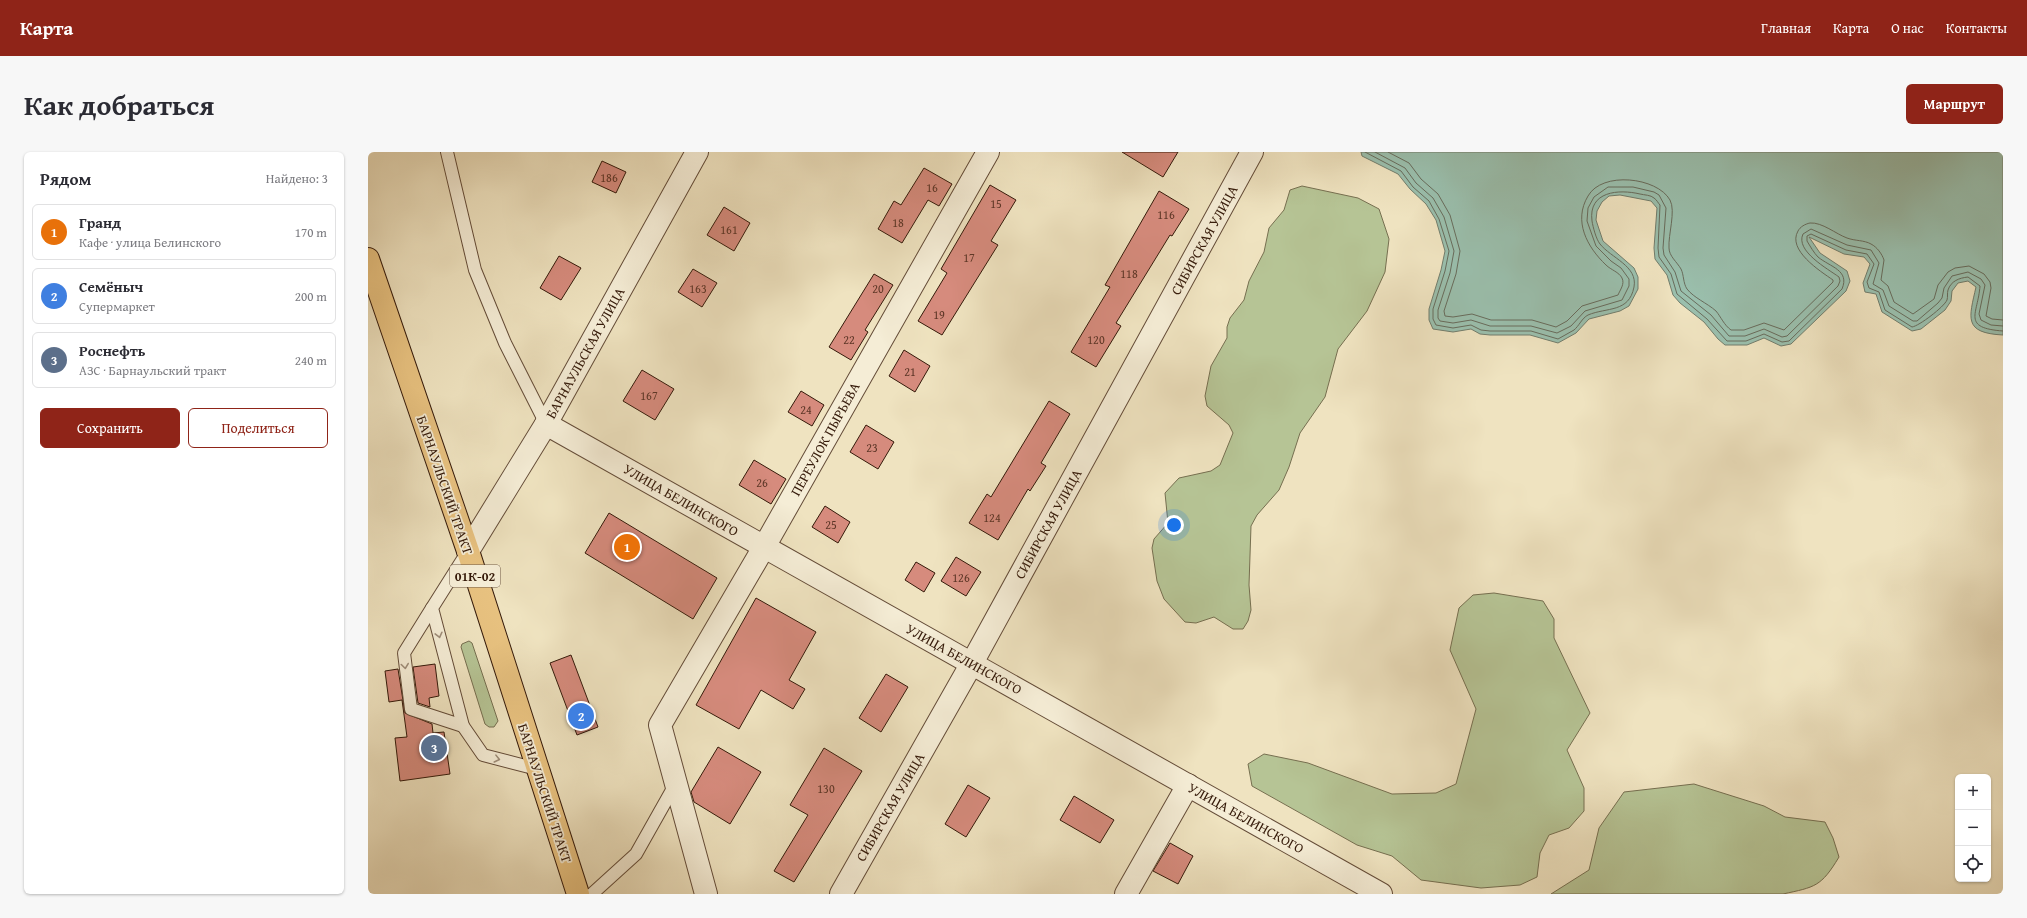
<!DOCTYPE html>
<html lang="ru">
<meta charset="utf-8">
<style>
:root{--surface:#fff;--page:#f7f7f7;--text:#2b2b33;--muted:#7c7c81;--line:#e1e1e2;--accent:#8f2418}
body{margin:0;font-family:"Gentium Book Plus",serif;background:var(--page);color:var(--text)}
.controls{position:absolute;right:12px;bottom:12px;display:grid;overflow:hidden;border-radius:6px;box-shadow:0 1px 3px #0004}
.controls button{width:36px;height:36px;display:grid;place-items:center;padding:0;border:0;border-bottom:1px solid var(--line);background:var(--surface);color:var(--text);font:20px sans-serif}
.you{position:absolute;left:806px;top:373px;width:14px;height:14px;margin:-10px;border:3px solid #fff;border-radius:50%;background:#1a73e8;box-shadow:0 0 0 6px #1a73e833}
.badge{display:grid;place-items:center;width:26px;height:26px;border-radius:50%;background:var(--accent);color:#fff;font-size:13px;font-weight:700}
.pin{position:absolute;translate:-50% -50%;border:2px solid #fff;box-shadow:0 1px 4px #0006}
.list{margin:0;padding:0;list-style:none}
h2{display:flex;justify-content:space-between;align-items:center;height:52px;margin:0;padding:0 16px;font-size:17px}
h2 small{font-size:13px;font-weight:400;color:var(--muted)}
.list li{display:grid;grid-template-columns:26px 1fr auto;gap:12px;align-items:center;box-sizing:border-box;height:56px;margin:0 8px 8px;padding:0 8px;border:1px solid var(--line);border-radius:6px}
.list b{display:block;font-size:15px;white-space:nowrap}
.list p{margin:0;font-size:13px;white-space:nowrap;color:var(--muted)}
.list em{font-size:13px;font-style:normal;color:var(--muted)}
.actions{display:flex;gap:8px;padding:12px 16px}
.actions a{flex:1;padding:9px 0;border:1px solid var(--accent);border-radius:6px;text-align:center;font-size:14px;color:var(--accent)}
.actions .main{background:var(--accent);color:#fff}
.icon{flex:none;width:22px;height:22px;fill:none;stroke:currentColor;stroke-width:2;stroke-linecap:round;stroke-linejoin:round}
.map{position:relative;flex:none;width:1635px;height:742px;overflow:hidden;border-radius:6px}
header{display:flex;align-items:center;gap:24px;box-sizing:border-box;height:56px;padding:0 20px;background:var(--accent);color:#fff}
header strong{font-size:19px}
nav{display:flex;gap:22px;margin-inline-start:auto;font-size:14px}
.intro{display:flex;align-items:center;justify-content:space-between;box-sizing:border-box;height:96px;padding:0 24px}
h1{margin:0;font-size:28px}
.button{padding:10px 18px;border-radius:6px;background:var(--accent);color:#fff;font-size:14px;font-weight:700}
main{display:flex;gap:24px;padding:0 24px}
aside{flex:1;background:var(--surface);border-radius:6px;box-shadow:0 1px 3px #0004}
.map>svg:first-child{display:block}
.green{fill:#b6c495;stroke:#766f50}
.water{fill:#9abfad;stroke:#727d6c}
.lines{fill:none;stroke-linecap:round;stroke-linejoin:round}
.shore{stroke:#686c5c;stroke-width:1}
.building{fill:#d68b7d;stroke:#351a0a}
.service-casing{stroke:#644c38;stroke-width:14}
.minor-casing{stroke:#644c38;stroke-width:24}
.tertiary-casing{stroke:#644c38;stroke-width:24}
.primary-casing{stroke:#351a0a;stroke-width:24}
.service{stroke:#f5edd6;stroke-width:12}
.minor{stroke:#f5edd6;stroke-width:22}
.tertiary{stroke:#f5edd6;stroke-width:22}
.primary{stroke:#e8c280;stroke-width:22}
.oneway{stroke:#9f8e7a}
.labels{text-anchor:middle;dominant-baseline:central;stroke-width:3.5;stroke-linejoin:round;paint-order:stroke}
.number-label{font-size:12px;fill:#5d3627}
.shield{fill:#f5edd6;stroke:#6f5947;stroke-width:1}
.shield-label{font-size:13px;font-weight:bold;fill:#351a0a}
.street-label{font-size:14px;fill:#351a0a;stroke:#f5edd6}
</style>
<header>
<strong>Карта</strong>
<nav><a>Главная</a><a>Карта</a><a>О нас</a><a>Контакты</a></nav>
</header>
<div class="intro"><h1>Как добраться</h1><a class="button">Маршрут</a></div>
<main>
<aside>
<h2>Рядом<small>Найдено: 3</small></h2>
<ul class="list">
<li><span class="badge" style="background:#e8710a">1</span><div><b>Гранд</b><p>Кафе · улица Белинского</p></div><em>170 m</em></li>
<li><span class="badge" style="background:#3f7fe0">2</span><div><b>Семёныч</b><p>Супермаркет</p></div><em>200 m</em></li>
<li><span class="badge" style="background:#5c6f8a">3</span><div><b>Роснефть</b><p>АЗС · Барнаульский тракт</p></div><em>240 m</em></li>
</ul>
<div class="actions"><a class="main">Сохранить</a><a>Поделиться</a></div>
</aside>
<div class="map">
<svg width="1635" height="742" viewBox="0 0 1635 742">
<rect width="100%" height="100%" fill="#efe3c0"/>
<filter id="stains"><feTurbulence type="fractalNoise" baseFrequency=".005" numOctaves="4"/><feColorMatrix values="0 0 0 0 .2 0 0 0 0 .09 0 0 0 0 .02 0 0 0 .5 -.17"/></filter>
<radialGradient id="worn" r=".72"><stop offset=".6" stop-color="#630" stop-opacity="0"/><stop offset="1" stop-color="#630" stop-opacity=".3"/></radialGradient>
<!-- green -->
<g class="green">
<path d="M 934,34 L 990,46 L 1011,57 L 1021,87 L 1017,120 L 999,159 L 970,197 L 957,245 L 932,281 L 921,315 L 911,338 L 889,363 L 883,374 L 881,433 L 883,458 L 880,469 L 875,477 L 865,477 L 846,465 L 828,471 L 817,470 L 796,447 L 789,429 L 784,396 L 786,387 L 800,371 L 797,341 L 811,326 L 843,319 L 852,313 L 865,281 L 861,273 L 839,254 L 837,244 L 843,214 L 859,186 L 859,175 L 862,166 L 876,148 L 881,129 L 896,100 L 901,76 L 916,58 L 922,38 Z"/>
<path d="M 1126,441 L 1175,449 L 1186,467 L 1186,486 L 1222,561 L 1199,598 L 1216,636 L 1216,659 L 1201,676 L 1181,683 L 1172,701 L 1169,725 L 1152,733 L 1113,736 L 1053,728 L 1024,704 L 989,693 L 884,634 L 880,612 L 896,602 L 940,611 L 1024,642 L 1068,641 L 1088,632 L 1108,557 L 1082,498 L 1091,456 L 1105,443 Z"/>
<path d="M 101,489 L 104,491 L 130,569 L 126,575 L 121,575 L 117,572 L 93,495 L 94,492 Z"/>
<path d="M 1326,632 L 1396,654 L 1417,665 L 1457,670 L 1465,686 L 1471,705 C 1453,735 1447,735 1415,742 L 1183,742 L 1221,718 L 1231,676 L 1256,640 Z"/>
</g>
<!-- water -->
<path class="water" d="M 993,0 L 1635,0 L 1635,183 C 1595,181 1601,166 1608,135 L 1600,129 L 1590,131 L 1584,139 L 1583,149 L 1577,158 L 1553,177 L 1544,179 L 1514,160 L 1508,142 L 1497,140 L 1495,131 L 1502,112 L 1496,105 L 1476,102 L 1441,85 L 1452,101 L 1479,119 L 1482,129 L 1478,139 L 1423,192 L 1413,194 L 1396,186 L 1379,193 L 1357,193 L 1350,187 L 1336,170 L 1312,151 L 1305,143 L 1299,123 L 1287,107 L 1286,96 L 1289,56 L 1283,49 L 1252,43 L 1241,44 L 1234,50 L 1229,59 L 1228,68 L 1235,89 L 1266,116 L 1270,125 L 1270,137 L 1261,154 L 1252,159 L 1221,167 L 1208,181 L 1190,191 L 1162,183 L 1122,183 L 1112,182 L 1103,177 L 1085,180 L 1065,177 L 1061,168 L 1061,157 L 1073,118 L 1077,99 L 1068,68 L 1058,52 L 1042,37 L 1030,22 L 994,4 Z"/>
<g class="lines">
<!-- shore -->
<g class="shore">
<path d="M 997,0 L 1033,19 L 1045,35 L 1061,49 L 1071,67 L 1081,99 L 1077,119 L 1065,157 L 1065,167 L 1068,173 L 1085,176 L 1103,173 L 1113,178 L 1122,179 L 1163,179 L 1190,187 C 1195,184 1201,181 1206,178 C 1211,174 1214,166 1220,163 C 1239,155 1261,161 1266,135 C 1270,114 1243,106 1232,92 C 1228,87 1225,75 1224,69 C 1220,39 1251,37 1272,42 C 1276,43 1283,43 1286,46 C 1289,48 1290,51 1292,53 L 1290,96 L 1291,105 L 1303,122 L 1309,142 L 1339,167 L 1359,189 L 1378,189 L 1396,182 L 1414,190 L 1421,189 L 1474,137 C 1482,118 1462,115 1450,105 C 1446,101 1442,94 1439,89 L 1439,84 L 1443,82 L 1478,98 L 1499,102 L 1506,112 L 1499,130 L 1501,136 L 1511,140 L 1517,158 L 1544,175 C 1551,174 1576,155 1579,148 C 1580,145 1579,141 1580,138 C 1583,129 1591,126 1600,125 L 1612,134 C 1610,162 1593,176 1635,179"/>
<path d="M 1007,0 L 1037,16 L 1048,31 L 1065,46 L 1076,65 L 1086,99 L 1082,121 L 1070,158 L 1070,166 L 1072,169 L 1085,171 L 1103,168 L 1122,174 L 1163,174 L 1189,181 L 1203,174 L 1217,159 L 1254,148 L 1261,134 L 1261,127 L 1253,116 L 1243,109 L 1228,94 L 1219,69 L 1220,56 L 1226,45 L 1240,35 L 1265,35 L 1286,40 L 1291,43 L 1298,56 L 1295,96 L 1296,103 L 1307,120 L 1313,139 L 1343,163 L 1361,184 L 1377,184 L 1396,177 L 1414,185 L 1419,184 L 1470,134 L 1472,129 L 1471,125 C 1460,117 1427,99 1435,82 L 1443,77 L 1479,93 L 1503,98 L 1511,111 L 1505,132 L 1515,138 L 1521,154 L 1545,169 L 1549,169 L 1570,151 L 1574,146 L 1576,136 L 1584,124 L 1600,120 L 1613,127 L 1617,133 L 1611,162 L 1613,168 L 1623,173 L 1635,174"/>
<path d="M 1020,0 L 1041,11 L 1053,27 L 1070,42 L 1082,63 L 1092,99 L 1088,122 L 1076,159 L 1077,164 L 1085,165 L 1104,162 L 1123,168 L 1164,168 L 1188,175 L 1199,169 L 1214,154 L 1250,143 C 1252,138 1257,132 1254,126 C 1251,120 1243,118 1238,113 C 1219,95 1205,69 1220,44 C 1234,19 1289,25 1302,48 C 1308,59 1300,83 1301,96 C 1301,104 1309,110 1313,117 C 1316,123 1315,131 1319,137 C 1326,146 1339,151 1348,159 C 1353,165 1356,173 1363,178 L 1376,178 L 1396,171 L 1416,178 L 1465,130 L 1465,128 C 1452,119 1419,98 1430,79 C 1432,75 1437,72 1442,71 C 1454,70 1468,82 1479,86 C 1487,89 1496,88 1503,92 C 1509,95 1514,102 1516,108 L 1513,128 L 1520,134 L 1526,150 L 1545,162 L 1566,147 L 1570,133 L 1580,120 L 1587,116 L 1601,114 L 1616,122 L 1622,130 L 1623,136 L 1618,164 L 1624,167 L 1635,168"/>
</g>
</g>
<!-- building -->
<g class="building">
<path d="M 754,0 L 810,0 L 795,25 Z"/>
<path d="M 234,9 L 258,20 L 248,41 L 224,30 Z"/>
<path d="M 556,16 L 584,32 L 571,54 L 560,48 L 534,91 L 510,77 L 526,49 L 533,53 Z"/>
<path d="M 622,33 L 648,48 L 623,89 L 630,93 L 574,183 L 550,169 L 579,121 L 573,117 Z"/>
<path d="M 791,39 L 821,57 L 804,84 L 802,83 L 748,171 L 753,174 L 728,215 L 703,200 L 742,135 L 737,133 Z"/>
<path d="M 356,55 L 382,71 L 366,99 L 339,83 Z"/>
<path d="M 191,104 L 213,116 L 193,148 L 172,136 Z"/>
<path d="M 325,117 L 349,131 L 334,155 L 310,140 Z"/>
<path d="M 506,122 L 525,133 L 497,178 L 500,180 L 483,208 L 461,195 Z"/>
<path d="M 536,198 L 562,214 L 547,240 L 521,224 Z"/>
<path d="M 274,218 L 306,237 L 287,268 L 255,249 Z"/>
<path d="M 433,239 L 456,253 L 444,274 L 420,260 Z"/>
<path d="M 681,249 L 702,262 L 673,311 L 678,314 L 662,339 L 660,337 L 630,388 L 601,371 L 619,342 L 623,345 Z"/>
<path d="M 498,273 L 526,290 L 510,317 L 482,300 Z"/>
<path d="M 386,308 L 418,327 L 403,352 L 371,333 Z"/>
<path d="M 457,354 L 482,370 L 470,391 L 444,375 Z"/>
<path d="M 241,361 L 349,426 L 325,467 L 217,401 Z"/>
<path d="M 588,405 L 613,420 L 598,444 L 573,429 Z"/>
<path d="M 548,410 L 567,421 L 556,440 L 537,428 Z"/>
<path d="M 388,446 L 448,480 L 421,528 L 437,537 L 425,557 L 393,538 L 371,577 L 328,553 Z"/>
<path d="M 203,503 L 230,575 L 209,583 L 182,511 Z"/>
<path d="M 67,512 L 71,544 L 61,546 L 62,555 L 50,551 L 45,515 Z"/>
<path d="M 30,517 L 37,561 L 64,572 L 65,581 L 76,580 L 82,622 L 32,629 L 27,586 L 39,585 L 34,548 L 21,550 L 17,519 Z"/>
<path d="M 518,522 L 540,535 L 513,580 L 491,566 Z"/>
<path d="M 350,595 L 393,620 L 362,672 L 326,650 L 323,640 Z"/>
<path d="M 456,596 L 494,619 L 426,730 L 406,719 L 440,663 L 422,653 Z"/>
<path d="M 600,633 L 622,646 L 598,685 L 577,672 Z"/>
<path d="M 706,644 L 746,668 L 732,691 L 692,668 Z"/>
<path d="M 802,691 L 825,704 L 810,732 L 785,719 Z"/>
</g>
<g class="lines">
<!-- service casing -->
<g class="service-casing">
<g id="service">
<path d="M 79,0 L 107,118 L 137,191 L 178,272"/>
<path d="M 100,399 L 64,456 L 95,574 L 115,603 L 169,617"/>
<path d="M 64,456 L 36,501 L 43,557 L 95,574"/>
<path d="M 224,742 L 268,702 L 308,631"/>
</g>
</g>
<!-- minor casing -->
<g class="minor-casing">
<g id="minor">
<path d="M 178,272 L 1013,742"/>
<path d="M 338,742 L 292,573 L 396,395 L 620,0"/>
<path d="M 473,742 L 604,511 L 884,0"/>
<path d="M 758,742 L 820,633"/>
</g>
</g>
<!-- tertiary casing -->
<g class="tertiary-casing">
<path id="tertiary" d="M 100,399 L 178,272 L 329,0"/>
</g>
<!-- primary casing -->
<g class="primary-casing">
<path id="primary" d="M 0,107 L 100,399 L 210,742"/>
</g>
<!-- service -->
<use href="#service" class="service"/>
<!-- minor -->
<use href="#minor" class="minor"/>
<!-- tertiary -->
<use href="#tertiary" class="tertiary"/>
<!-- primary -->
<use href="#primary" class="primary"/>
</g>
<!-- one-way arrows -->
<defs><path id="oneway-chevron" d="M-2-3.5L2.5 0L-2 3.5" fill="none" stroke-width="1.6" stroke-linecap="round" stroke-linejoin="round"/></defs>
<g class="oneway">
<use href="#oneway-chevron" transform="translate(71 483) rotate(76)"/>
<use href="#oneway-chevron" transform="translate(37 514) rotate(82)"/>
<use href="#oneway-chevron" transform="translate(129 607) rotate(14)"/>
</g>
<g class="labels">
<!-- number labels -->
<g class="number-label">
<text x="241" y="25">186</text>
<text x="564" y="35">16</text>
<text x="628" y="51">15</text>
<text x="798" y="62">116</text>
<text x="530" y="70">18</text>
<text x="361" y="77">161</text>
<text x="601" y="105">17</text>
<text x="761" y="121">118</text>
<text x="330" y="136">163</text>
<text x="510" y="136">20</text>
<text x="571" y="162">19</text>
<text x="481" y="187">22</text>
<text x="728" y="187">120</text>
<text x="542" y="219">21</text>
<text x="281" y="243">167</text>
<text x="438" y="257">24</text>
<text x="504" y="295">23</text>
<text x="394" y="330">26</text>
<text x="624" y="365">124</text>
<text x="463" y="372">25</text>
<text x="593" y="425">126</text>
<text x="458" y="636">130</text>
</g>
<!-- shield labels -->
<rect class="shield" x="82" y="413" width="50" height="22" rx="3"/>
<g class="shield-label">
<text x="107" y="424">01К-02</text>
</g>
<!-- street labels -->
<g class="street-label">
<text transform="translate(836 88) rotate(-61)">СИБИРСКАЯ УЛИЦА</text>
<text transform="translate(217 201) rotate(-61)">БАРНАУЛЬСКАЯ УЛИЦА</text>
<text transform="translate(457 287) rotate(-61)">ПЕРЕУЛОК ПЫРЬЕВА</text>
<text transform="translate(77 333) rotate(71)">БАРНАУЛЬСКИЙ ТРАКТ</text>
<text transform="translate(313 348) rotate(30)">УЛИЦА БЕЛИНСКОГО</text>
<text transform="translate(680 372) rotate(-61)">СИБИРСКАЯ УЛИЦА</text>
<text transform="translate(596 507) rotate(29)">УЛИЦА БЕЛИНСКОГО</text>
<text transform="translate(177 641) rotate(72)">БАРНАУЛЬСКИЙ ТРАКТ</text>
<text transform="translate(522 655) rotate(-60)">СИБИРСКАЯ УЛИЦА</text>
<text transform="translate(878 666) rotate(29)">УЛИЦА БЕЛИНСКОГО</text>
</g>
</g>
<rect width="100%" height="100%" filter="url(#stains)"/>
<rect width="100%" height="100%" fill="url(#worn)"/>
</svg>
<div class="controls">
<button>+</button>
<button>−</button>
<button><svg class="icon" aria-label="locate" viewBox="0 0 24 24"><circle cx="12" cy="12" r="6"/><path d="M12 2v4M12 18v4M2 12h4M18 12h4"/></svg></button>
</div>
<div class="you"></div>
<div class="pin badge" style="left:259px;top:395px;background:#e8710a">1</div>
<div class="pin badge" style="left:213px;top:564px;background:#3f7fe0">2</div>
<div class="pin badge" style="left:66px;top:596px;background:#5c6f8a">3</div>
</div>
</main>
